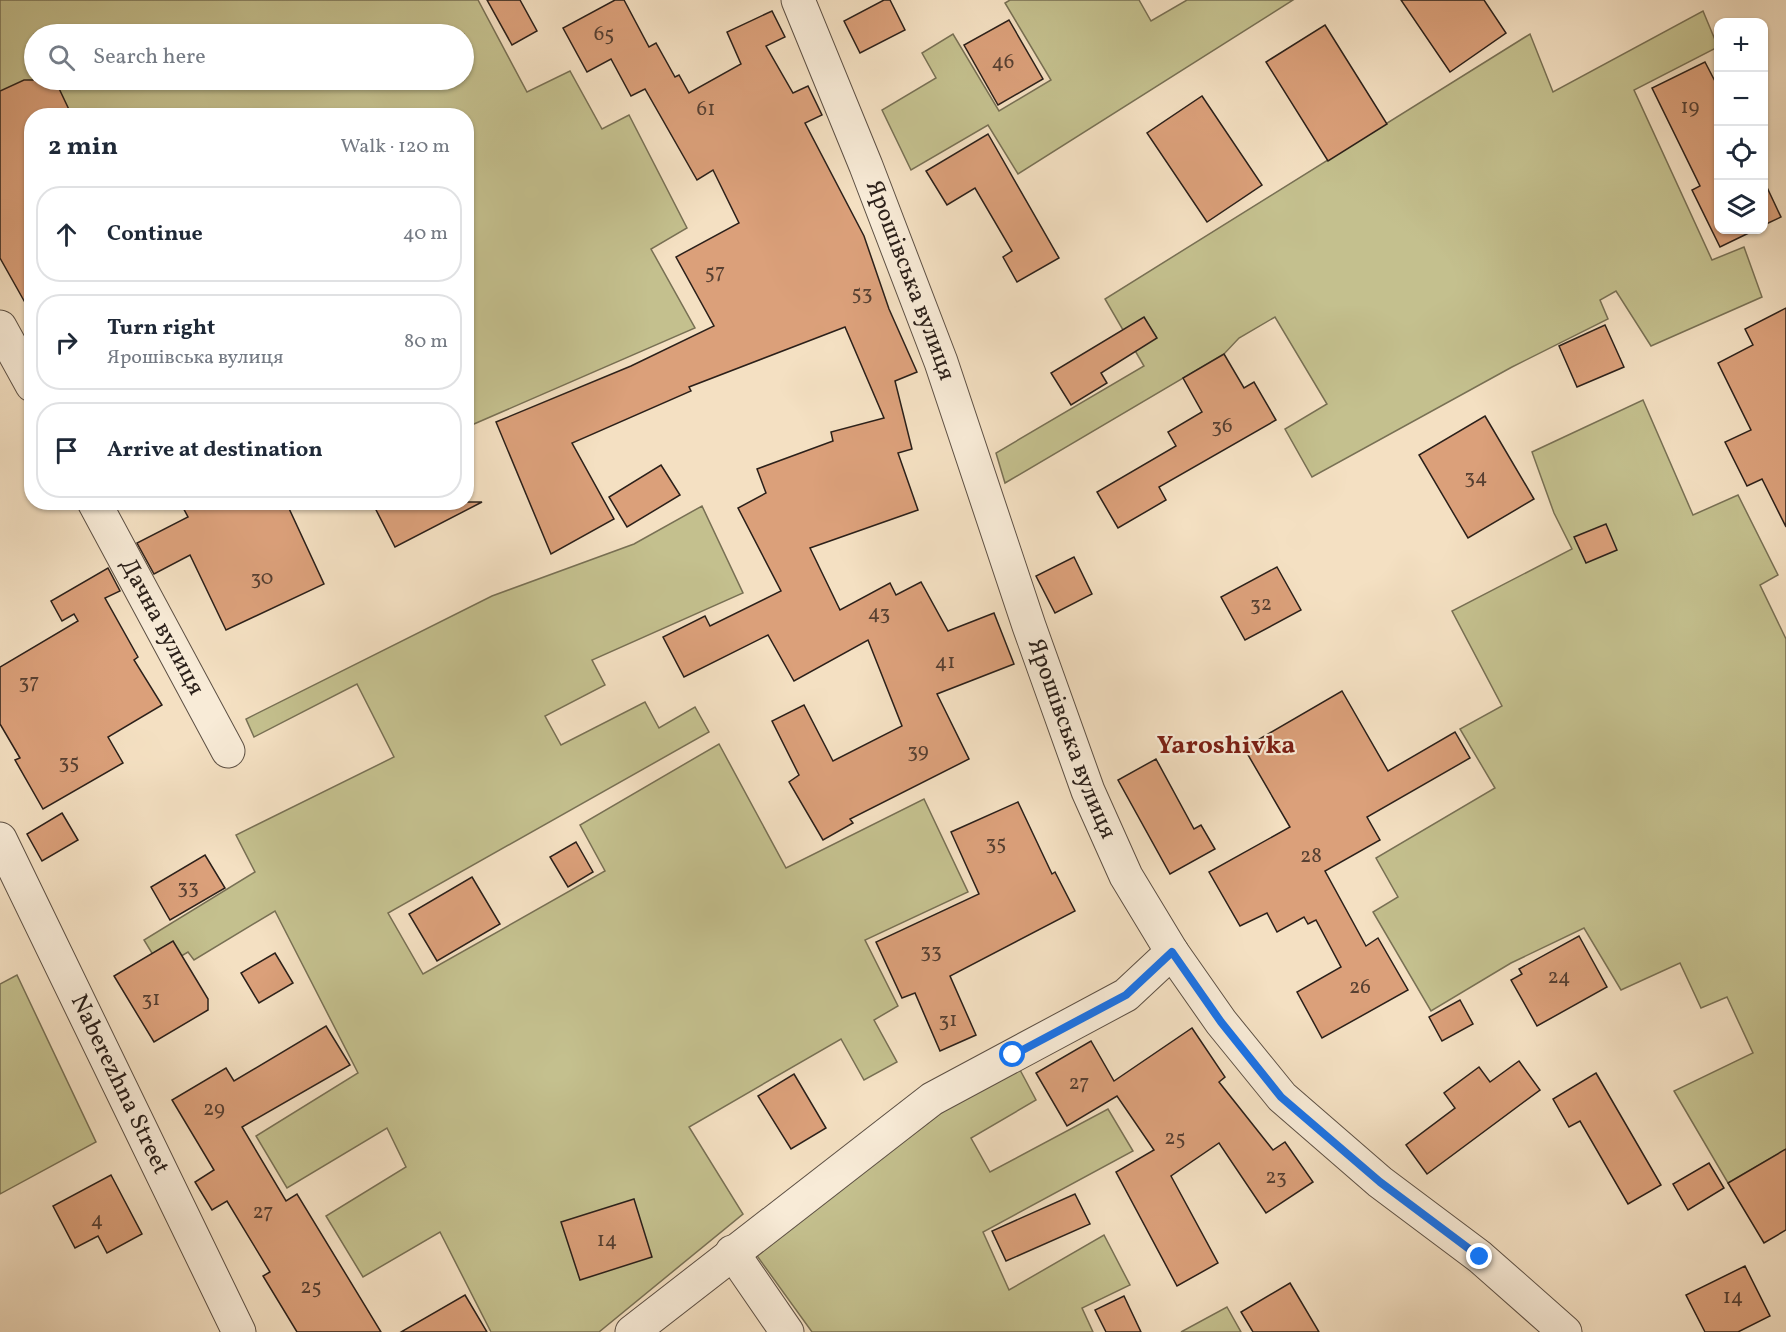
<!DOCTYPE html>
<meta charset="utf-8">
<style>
:root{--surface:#fff;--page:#f2f2f3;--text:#1f2937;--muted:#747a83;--line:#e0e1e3}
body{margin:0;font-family:Vollkorn,serif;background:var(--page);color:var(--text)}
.controls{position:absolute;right:18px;top:18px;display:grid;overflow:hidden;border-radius:12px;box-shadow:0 2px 4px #0004}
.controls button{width:54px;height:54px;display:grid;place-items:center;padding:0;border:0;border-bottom:2px solid var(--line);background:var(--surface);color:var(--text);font:30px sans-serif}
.stop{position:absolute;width:18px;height:18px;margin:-14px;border:4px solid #1a73e8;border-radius:50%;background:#fff}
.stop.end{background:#1a73e8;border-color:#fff;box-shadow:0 2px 6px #0008}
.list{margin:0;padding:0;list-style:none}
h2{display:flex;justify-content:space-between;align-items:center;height:78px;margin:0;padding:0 24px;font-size:26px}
h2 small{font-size:20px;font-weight:400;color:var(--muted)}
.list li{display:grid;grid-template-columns:39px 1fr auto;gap:18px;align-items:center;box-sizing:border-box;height:96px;margin:0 12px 12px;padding:0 12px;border:2px solid var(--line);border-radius:24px}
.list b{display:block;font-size:22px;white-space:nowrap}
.list p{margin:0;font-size:20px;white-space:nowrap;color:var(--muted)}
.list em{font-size:20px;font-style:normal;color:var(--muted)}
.icon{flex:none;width:33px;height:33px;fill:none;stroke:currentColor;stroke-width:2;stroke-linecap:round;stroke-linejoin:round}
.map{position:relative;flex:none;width:1786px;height:1332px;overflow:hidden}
.search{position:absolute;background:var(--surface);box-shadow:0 2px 4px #0004;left:24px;top:24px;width:450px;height:66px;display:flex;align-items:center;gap:15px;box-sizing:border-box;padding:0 21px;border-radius:33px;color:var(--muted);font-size:22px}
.panel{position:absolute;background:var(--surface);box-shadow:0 2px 4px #0004;left:24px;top:108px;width:450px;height:402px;border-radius:24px}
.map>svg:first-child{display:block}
.green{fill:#c4c08e;stroke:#787054;stroke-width:1.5;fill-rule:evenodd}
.building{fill:#dba07a;stroke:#2b201a;stroke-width:1.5}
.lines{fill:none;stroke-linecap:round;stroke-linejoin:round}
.minor-casing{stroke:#5d5044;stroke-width:35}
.minor{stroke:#f8ebd7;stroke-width:33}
.route{stroke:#1a73e8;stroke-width:8}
.labels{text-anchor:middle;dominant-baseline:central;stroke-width:4.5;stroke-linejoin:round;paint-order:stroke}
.number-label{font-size:21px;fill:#574032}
.street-label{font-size:24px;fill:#2b201a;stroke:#f8ebd7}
.neighbourhood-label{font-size:26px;font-weight:bold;fill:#7a1f14;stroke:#f8ebd7}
</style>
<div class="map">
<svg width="1786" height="1332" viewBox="0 0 1786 1332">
<rect width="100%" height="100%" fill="#f4e0c2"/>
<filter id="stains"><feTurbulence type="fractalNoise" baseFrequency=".00333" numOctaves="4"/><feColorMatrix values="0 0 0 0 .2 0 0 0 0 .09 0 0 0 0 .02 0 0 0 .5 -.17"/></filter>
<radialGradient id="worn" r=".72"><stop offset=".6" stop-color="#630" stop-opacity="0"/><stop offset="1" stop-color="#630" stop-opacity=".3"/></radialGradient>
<!-- green -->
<g class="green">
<path d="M 0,0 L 478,0 L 527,92 L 570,71 L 602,129 L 629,115 L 687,228 L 651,249 L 695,328 L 467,427 L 466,116 L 32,116 L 0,173 ZM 34,34 L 464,34 L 464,80 L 34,80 Z"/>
<path d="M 1010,0 L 1139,0 L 1151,21 L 1187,0 L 1293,0 L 1018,174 L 988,125 L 911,170 L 882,110 L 936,78 L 922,53 L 953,34 L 999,111 L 1051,80 L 1005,3 Z"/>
<path d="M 1703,11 L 1718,47 L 1634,90 L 1712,260 L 1744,247 L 1762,297 L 1651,346 L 1616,291 L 1600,300 L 1608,319 L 1512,367 L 1312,477 L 1285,429 L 1327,404 L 1275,317 L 1239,338 L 1224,354 L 1005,483 L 996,453 L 1144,366 L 1105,299 L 1530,34 L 1553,92 Z"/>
<path d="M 1643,400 L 1693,515 L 1738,495 L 1778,575 L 1760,585 L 1786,639 L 1786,1149 L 1728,1183 L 1674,1091 L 1753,1053 L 1727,997 L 1701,1008 L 1680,963 L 1621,990 L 1584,928 L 1511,963 L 1431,1011 L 1373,912 L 1398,897 L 1376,858 L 1495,788 L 1460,729 L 1502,706 L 1452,611 L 1572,549 L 1554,513 L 1532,452 Z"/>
<path d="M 702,506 L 743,593 L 592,660 L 605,685 L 545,716 L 561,745 L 645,702 L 659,728 L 695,707 L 709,732 L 388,913 L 423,974 L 605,871 L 580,825 L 719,744 L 786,868 L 924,799 L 968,892 L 865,940 L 898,1006 L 874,1020 L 897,1062 L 864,1080 L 841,1039 L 689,1127 L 743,1214 L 599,1332 L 491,1332 L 440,1232 L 363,1277 L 326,1216 L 406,1167 L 387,1128 L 287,1188 L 256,1136 L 358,1073 L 275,911 L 194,960 L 188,952 L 161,968 L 144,940 L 255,872 L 236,835 L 394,757 L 357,684 L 254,737 L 246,719 L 492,596 L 634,544 Z"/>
<path d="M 17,975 L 96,1142 L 0,1194 L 0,984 Z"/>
<path d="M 1019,1068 L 1036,1100 L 971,1138 L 990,1172 L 1108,1109 L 1133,1151 L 983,1232 L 1009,1290 L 1104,1235 L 1130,1285 L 1082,1308 L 1093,1332 L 812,1332 L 755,1253 L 952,1105 Z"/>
<path d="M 1227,1307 L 1241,1332 L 1181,1332 Z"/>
</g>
<!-- building -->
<g class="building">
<path d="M 487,0 L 520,0 L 537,31 L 512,45 Z"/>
<path d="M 615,0 L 624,0 L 649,47 L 656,43 L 675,77 L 679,75 L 689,93 L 741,64 L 727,32 L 772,11 L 785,37 L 766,46 L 793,93 L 808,86 L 822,115 L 805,123 L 864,236 L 889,309 L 917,372 L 895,381 L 912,449 L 898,453 L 918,510 L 810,548 L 840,610 L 890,583 L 896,595 L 921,582 L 948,631 L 994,613 L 1014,664 L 937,694 L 969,759 L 850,819 L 853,823 L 823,840 L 789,782 L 799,775 L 772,721 L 804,705 L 833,761 L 902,726 L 868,640 L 794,681 L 768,635 L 684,677 L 663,637 L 705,616 L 710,626 L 781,591 L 738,508 L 766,493 L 757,469 L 833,441 L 831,432 L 884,418 L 845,327 L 689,387 L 691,391 L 572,443 L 614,519 L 551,554 L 496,422 L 631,366 L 714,326 L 676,257 L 739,223 L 713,170 L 697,180 L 645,89 L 631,96 L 611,59 L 587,72 L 563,28 Z"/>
<path d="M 884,0 L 890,0 L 905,30 L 860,53 L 844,21 Z"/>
<path d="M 1401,0 L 1484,0 L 1506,33 L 1450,72 Z"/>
<path d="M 1009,20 L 1043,79 L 998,105 L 964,45 Z"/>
<path d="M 1325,25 L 1387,124 L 1328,161 L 1266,62 Z"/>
<path d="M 1705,62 L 1719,89 L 1719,230 L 1755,230 L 1720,247 L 1692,190 L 1700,186 L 1652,88 Z"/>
<path d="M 24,80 L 55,80 L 72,116 L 32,116 L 32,315 L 0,258 L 0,91 Z"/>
<path d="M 1202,96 L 1262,185 L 1207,222 L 1147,133 Z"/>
<path d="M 988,134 L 1059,258 L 1017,282 L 1003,257 L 1012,251 L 975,188 L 947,205 L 926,171 Z"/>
<path d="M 1764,181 L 1781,217 L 1764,225 Z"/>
<path d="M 1786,308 L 1786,527 L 1762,479 L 1747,486 L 1725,442 L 1751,430 L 1718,363 L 1753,345 L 1745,329 Z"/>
<path d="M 1144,317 L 1157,338 L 1101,373 L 1107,383 L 1071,405 L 1051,373 Z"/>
<path d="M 1605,325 L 1624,367 L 1577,387 L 1559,346 Z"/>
<path d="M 1224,354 L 1244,388 L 1254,382 L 1276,420 L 1159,487 L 1166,500 L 1118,528 L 1097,492 L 1176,446 L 1168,432 L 1202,412 L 1183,378 Z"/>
<path d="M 1485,416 L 1534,499 L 1468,538 L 1419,455 Z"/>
<path d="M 661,465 L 680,495 L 627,527 L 609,497 Z"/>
<path d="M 180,502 L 286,502 L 324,584 L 226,630 L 190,555 L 154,574 L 137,543 L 188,517 Z"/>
<path d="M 372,502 L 482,502 L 395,547 Z"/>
<path d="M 1606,524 L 1617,550 L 1586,563 L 1574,537 Z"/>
<path d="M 1074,557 L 1092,594 L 1055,613 L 1036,576 Z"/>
<path d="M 1277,567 L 1301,610 L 1245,640 L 1221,597 Z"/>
<path d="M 108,568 L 120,591 L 105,598 L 138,657 L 134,660 L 162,705 L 108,737 L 123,763 L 43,809 L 15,760 L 20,758 L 0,724 L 0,667 L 78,621 L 74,614 L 62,621 L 51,601 Z"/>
<path d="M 1342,691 L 1388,771 L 1455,732 L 1470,758 L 1367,817 L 1380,840 L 1325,871 L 1366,946 L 1378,938 L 1408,990 L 1322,1038 L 1297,992 L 1341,967 L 1316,920 L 1308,924 L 1304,917 L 1277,932 L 1267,913 L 1240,926 L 1209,872 L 1290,827 L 1244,748 Z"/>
<path d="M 1156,759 L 1194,829 L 1201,825 L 1215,849 L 1170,874 L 1118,780 Z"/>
<path d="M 1018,802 L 1052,874 L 1055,872 L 1075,911 L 950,976 L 976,1035 L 940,1051 L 915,993 L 902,998 L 876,942 L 979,894 L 951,832 Z"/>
<path d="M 62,813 L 78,840 L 42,861 L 27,834 Z"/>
<path d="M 576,842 L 593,872 L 568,887 L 550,857 Z"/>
<path d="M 205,855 L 225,888 L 170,920 L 151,887 Z"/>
<path d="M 472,877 L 500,924 L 437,961 L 409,914 Z"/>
<path d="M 1579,936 L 1607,987 L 1537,1026 L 1511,980 L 1522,974 L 1519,969 Z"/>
<path d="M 173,941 L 208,999 L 208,1010 L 154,1042 L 114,976 Z"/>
<path d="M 275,953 L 293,983 L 259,1003 L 241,973 Z"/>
<path d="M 1460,1000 L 1473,1024 L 1442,1041 L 1429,1017 Z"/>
<path d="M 326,1026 L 350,1065 L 242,1127 L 286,1201 L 297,1194 L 381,1332 L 297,1332 L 263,1276 L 270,1272 L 227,1201 L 212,1210 L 195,1182 L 214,1170 L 172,1100 L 226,1068 L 234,1081 Z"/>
<path d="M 1192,1028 L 1225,1077 L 1219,1082 L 1273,1150 L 1285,1142 L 1313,1182 L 1266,1213 L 1219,1143 L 1171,1176 L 1218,1263 L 1177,1286 L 1116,1172 L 1154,1150 L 1117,1096 L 1067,1126 L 1036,1073 L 1091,1041 L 1114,1081 Z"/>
<path d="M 1519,1061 L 1540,1090 L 1427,1174 L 1406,1145 L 1455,1108 L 1444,1093 L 1479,1067 L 1490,1082 Z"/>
<path d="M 1596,1073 L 1661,1185 L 1628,1204 L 1580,1121 L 1569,1127 L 1553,1099 Z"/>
<path d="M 794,1074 L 826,1128 L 791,1149 L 758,1096 Z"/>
<path d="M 1786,1149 L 1786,1230 L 1764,1243 L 1728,1183 Z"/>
<path d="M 1709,1163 L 1724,1188 L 1688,1210 L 1673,1184 Z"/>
<path d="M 111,1175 L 142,1234 L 107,1253 L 98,1236 L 75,1248 L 53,1206 Z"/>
<path d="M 1075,1194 L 1090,1224 L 1006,1261 L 992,1231 Z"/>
<path d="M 634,1199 L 652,1257 L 580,1280 L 561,1222 Z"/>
<path d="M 1745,1266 L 1770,1316 L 1738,1332 L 1705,1332 L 1686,1295 Z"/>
<path d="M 1290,1283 L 1319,1332 L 1253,1332 L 1241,1312 Z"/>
<path d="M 465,1295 L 487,1332 L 401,1332 Z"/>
<path d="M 1124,1296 L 1141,1332 L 1106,1332 L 1095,1310 Z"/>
</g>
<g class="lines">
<!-- minor casing -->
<g class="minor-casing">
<g id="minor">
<path id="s1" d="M 798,0 L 866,166 L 941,362 L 1029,626 L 1088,791 L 1126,876 L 1172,952 L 1221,1022 L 1282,1097 L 1380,1182 L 1480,1257 L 1565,1332"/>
<path d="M 0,327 L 32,385"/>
<path id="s2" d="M 94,502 L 228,751"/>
<path id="s3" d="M 0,839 L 239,1332"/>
<path d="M 732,1252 L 787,1332"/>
<path d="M 632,1332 L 932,1099 L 1126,995 L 1172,952"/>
</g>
</g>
<!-- minor -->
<use href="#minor" class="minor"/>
</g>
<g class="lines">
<!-- route -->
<path class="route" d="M 1013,1055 L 1126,995 L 1172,952 L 1221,1022 L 1281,1097 L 1380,1182 L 1480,1257"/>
</g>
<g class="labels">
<!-- number labels -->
<g class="number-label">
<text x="604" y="34">65</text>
<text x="1003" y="62">46</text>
<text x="1690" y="107">19</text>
<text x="706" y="109">61</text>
<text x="715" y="272">57</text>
<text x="862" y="293">53</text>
<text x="1222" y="426">36</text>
<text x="1476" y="477">34</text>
<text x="262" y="578">30</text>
<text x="1261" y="604">32</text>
<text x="879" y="613">43</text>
<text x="945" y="662">41</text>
<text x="29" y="682">37</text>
<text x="918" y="751">39</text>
<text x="69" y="762">35</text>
<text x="996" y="843">35</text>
<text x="1311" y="856">28</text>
<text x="188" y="887">33</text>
<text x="931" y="951">33</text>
<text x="1559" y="977">24</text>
<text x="1360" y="987">26</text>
<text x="151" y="999">31</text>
<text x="948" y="1020">31</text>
<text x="1079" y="1083">27</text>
<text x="214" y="1109">29</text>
<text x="1175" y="1138">25</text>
<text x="1276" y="1177">23</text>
<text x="263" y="1212">27</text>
<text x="97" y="1220">4</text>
<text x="607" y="1240">14</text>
<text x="311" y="1287">25</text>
<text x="1733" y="1297">14</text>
</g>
<!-- street labels -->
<g class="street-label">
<text stroke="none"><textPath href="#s1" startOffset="302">Ярошівська вулиця</textPath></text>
<text stroke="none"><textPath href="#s2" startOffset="142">Дачна вулиця</textPath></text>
<text stroke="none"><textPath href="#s1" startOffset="788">Ярошівська вулиця</textPath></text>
<text stroke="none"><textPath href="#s3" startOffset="273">Naberezhna Street</textPath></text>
</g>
<!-- neighbourhood labels -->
<g class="neighbourhood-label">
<text x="1226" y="746">Yaroshivka</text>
</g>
</g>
<rect width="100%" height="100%" filter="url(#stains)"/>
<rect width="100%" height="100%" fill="url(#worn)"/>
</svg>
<div class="controls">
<button>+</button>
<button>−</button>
<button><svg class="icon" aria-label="locate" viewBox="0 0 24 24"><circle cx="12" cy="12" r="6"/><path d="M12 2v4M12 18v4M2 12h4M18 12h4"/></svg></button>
<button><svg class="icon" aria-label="layers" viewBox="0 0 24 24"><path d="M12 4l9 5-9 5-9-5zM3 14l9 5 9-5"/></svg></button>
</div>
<div class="stop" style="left:1013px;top:1055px"></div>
<div class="stop end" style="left:1480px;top:1257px"></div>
<div class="search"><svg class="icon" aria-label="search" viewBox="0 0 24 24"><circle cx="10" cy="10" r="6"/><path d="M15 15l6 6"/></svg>Search here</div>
<section class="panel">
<h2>2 min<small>Walk · 120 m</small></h2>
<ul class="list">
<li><svg class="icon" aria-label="ahead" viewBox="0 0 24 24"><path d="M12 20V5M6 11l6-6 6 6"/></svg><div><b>Continue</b></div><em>40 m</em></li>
<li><svg class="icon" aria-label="right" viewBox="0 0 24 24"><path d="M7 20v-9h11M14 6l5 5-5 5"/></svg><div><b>Turn right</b><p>Ярошівська вулиця</p></div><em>80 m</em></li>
<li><svg class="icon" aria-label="arrive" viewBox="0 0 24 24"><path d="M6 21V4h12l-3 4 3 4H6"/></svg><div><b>Arrive at destination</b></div></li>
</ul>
</section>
</div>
